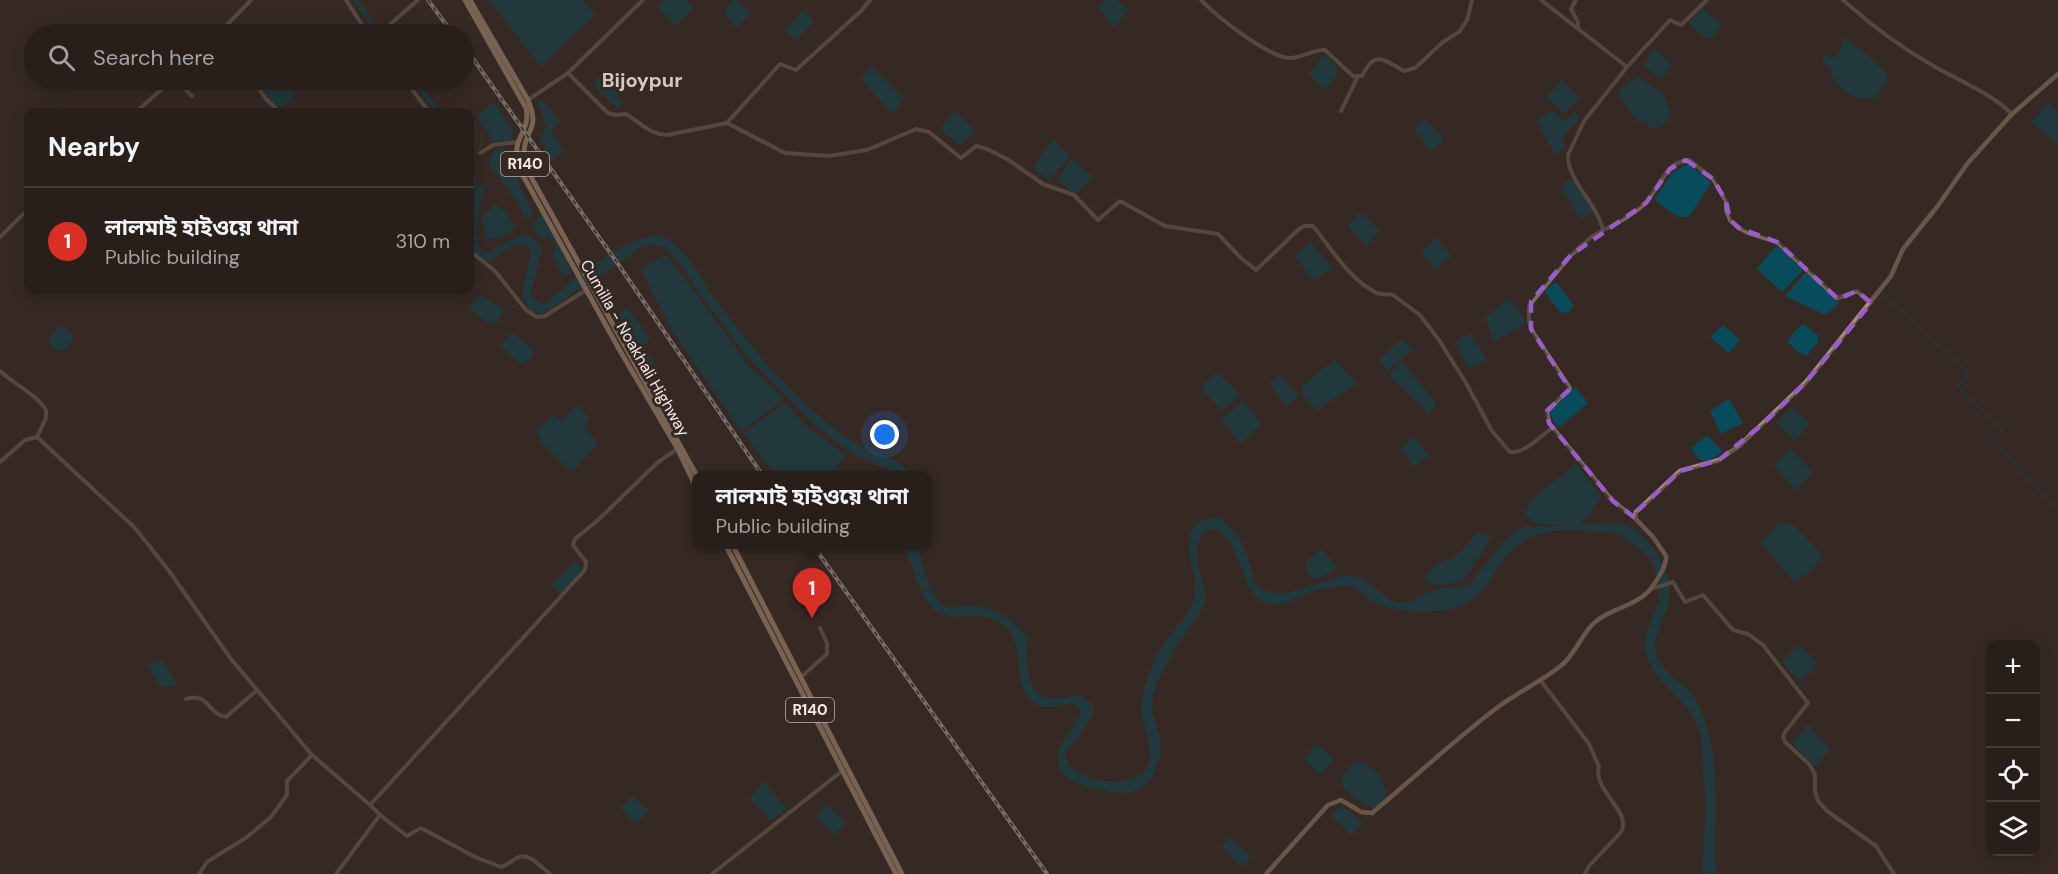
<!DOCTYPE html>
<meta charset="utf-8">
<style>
:root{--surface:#281f1b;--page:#342c28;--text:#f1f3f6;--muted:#a5a2a3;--line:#443d3a;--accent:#d93025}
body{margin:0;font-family:"DM Sans","Noto Sans Bengali",sans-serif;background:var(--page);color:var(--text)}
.controls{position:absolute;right:18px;bottom:18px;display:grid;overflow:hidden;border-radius:12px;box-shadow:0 3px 15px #0003}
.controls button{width:54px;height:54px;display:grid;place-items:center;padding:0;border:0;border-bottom:2px solid var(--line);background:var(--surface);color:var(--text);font:30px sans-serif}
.you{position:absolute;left:885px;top:435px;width:21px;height:21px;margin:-15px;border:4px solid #fff;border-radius:50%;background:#1a73e8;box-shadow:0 0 0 9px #1a73e833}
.badge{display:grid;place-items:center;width:39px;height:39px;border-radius:50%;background:var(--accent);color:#fff;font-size:20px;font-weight:700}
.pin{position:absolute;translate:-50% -50px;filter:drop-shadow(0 2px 3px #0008)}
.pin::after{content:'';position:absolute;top:32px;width:21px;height:18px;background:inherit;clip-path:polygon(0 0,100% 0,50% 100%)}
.popup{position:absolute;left:692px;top:471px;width:240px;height:78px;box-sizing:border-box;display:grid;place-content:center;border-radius:12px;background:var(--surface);filter:drop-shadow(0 2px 4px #0005);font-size:20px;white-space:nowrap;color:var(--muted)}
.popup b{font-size:22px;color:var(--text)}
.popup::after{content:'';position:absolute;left:50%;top:100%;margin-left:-12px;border:12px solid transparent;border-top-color:var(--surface)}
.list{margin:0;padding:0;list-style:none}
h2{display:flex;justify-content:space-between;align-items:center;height:78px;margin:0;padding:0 24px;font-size:26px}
h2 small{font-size:20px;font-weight:400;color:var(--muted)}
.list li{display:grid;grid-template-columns:39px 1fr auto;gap:18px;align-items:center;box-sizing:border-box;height:108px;padding:0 24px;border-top:2px solid var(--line)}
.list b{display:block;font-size:22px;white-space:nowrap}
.list p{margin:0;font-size:20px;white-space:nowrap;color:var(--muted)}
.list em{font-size:20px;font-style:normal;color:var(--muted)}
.icon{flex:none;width:33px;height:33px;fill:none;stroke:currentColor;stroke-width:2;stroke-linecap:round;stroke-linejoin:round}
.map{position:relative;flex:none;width:2058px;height:874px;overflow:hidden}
.search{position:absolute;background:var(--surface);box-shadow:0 3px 15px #0003;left:24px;top:24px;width:450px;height:66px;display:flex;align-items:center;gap:15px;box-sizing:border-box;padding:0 21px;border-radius:33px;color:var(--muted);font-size:22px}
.panel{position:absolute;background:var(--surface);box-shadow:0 3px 15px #0003;left:24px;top:108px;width:450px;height:186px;border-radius:12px}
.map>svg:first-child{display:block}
.education{fill:#3b3322}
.water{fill:#084b5a}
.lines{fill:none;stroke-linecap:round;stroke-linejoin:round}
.stream{stroke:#084b5a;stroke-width:1.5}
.canal{stroke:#084b5a;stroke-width:4.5}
.minor{stroke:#7a6a5c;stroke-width:4}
.secondary{stroke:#a68d76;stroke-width:4.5}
.primary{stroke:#c8a78a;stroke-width:5}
.rail-casing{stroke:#c7bdb9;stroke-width:4}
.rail{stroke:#362924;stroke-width:1.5;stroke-dasharray:4.5;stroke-linecap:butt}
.marked{fill:none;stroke:#995cc9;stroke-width:4.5;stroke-dasharray:12 8;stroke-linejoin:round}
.labels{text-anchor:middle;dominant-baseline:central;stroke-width:6;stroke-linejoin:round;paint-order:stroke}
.shield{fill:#362924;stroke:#bbb1ad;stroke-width:1.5}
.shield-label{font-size:15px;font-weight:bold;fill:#f4ebe8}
.street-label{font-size:16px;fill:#f4ebe8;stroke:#362924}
.quarter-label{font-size:20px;font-weight:bold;fill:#d8c7c1;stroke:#362924}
</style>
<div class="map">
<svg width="2058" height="874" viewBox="0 0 2058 874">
<rect width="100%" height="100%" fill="#362924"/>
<!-- education -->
<path class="education" d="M 462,100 L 487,140 L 470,160 L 470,112 L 450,112 Z"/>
<!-- water -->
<g class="water">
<path d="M 489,0 L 582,0 L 595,14 L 541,67 Z"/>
<path d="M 664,0 L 686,0 L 694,9 L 677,25 L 657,7 Z"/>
<path d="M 734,0 L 736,0 L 751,13 L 736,28 L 724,11 Z"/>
<path d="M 1105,0 L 1117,0 L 1129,9 L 1115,27 L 1098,9 Z"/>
<path d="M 1701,9 L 1704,9 L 1721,25 L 1712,38 L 1705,38 L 1689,23 Z"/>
<path d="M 803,11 L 814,21 L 795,41 L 785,31 Z"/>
<path d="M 1844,38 L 1861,50 L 1887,73 L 1887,81 L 1875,98 C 1854,102 1834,89 1829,67 L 1824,65 L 1823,60 L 1825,55 L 1836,59 Z"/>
<path d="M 1654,49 L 1672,65 L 1661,79 L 1643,65 Z"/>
<path d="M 1324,55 L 1337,67 L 1337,75 L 1325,90 L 1309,75 Z"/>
<path d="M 871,66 L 904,99 L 894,111 L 891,112 L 861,79 Z"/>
<path d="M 611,72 L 618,79 L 619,97 L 623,102 L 618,108 L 604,97 L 593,84 L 604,73 Z"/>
<path d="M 1637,77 L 1664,94 L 1671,113 L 1663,125 L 1652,129 L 1646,122 L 1637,121 L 1618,93 L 1625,84 Z"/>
<path d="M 273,80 L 284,81 L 292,91 L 293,99 L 282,107 L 274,105 L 263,89 L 268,82 Z"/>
<path d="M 1562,80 L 1580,98 L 1564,113 L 1546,97 Z"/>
<path d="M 541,98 L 560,122 L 550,131 L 564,150 L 552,160 L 545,150 L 545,145 L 540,141 L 546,126 L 537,102 Z"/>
<path d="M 494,103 L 513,130 L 512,140 L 494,143 L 476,116 Z"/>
<path d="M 2049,103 L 2058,112 L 2058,146 L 2031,122 Z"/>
<path d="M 955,111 L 975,131 L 960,145 L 940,129 Z"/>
<path d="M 1551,111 L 1554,111 L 1563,121 L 1576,111 L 1579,120 L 1562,137 L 1565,148 L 1559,153 L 1554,153 L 1537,121 Z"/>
<path d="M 1422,121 L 1428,121 L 1442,138 L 1442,143 L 1432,150 L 1429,149 L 1415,131 L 1415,127 Z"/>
<path d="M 1053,139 L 1070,156 L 1049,180 L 1033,168 Z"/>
<path d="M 501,147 L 509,152 L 521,189 L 534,214 L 525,219 L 520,206 L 489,164 L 494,150 Z"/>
<path d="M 1072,159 L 1092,177 L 1077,194 L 1056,180 Z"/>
<path d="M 1689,164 L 1711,182 L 1691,214 L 1687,217 L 1678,217 L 1654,199 L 1674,171 Z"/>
<path d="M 1572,178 L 1593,211 L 1580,219 L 1561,187 Z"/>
<path d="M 470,186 L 484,187 L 475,233 L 480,249 L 487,253 L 518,236 L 527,234 L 540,244 L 541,251 L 531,294 L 535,300 L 544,303 L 549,301 C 571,281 632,230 662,237 C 671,240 682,250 687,257 C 697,268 704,282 712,295 C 727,316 744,336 760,356 C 785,386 822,422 854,442 C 874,454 898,458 914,475 L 900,475 L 852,453 L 818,428 L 749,359 L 700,294 L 679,262 L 666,248 L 650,244 L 641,248 L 546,312 C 539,314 534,314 529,308 C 513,292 533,267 530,248 L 522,243 L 511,247 L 490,261 C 480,260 474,254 470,245 Z"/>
<path d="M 496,204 L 505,212 L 516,228 L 500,237 L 491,239 L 486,237 L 482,217 Z"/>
<path d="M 544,213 L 572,272 L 564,277 L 553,257 L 556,245 L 549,236 L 541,239 L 531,225 Z"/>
<path d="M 1359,214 L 1364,215 L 1379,229 L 1367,246 L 1349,229 L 1349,225 Z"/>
<path d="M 1436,238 L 1452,257 L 1435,269 L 1421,252 Z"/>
<path d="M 1310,242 L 1332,268 L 1313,281 L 1295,255 Z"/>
<path d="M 1779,247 L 1803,270 L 1782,292 L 1757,269 L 1774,248 Z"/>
<path d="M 667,255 L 748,365 L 784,399 L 743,430 L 738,427 L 672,330 L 641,269 Z"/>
<path d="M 1805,273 L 1809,274 L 1839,303 L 1825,315 L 1785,296 Z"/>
<path d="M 1556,282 L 1574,306 L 1567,313 L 1560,312 L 1544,291 Z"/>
<path d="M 480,295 L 504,309 L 499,321 L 488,324 L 469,308 Z"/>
<path d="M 1510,298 L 1527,323 L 1494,342 L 1485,317 Z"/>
<path d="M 628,308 L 650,339 L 643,345 L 658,370 L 650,373 L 619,314 Z"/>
<path d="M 1803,324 L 1818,335 L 1818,342 L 1806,356 L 1797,351 L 1787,342 L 1794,332 Z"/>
<path d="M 1723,325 L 1740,340 L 1729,353 L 1710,337 Z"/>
<path d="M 60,326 L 70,330 L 73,339 L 65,351 L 54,349 L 49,344 L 51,334 Z"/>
<path d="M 1470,332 L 1487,361 L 1468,369 L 1455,342 Z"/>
<path d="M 512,333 L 533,350 L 530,360 L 520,364 L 501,346 Z"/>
<path d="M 1402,339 L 1413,349 L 1387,371 L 1378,360 Z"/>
<path d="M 1334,361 L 1337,362 L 1355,382 L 1353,386 L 1317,410 L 1303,396 L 1302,386 Z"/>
<path d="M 1401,361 L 1436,403 L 1429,415 L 1389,374 Z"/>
<path d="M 1218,373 L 1236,390 L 1239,396 L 1222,411 L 1201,387 L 1214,375 Z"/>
<path d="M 1280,375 L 1299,396 L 1285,406 L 1270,383 Z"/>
<path d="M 1575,387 L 1588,403 L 1561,426 L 1556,425 L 1549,412 Z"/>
<path d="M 1729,399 L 1743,423 L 1721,434 L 1710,411 Z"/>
<path d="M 1243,401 L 1262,424 L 1240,443 L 1221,420 Z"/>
<path d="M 785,403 L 811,430 L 847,456 L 829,475 L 775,475 L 744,433 Z"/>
<path d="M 578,406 L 589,418 L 584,427 L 598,444 L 571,472 L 541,442 L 537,431 L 552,416 L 561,420 Z"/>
<path d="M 1791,408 L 1810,424 L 1795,440 L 1776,423 Z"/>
<path d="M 1414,437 L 1429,456 L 1414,467 L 1401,448 Z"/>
<path d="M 1705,437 L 1709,437 L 1722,451 C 1709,465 1699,464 1691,448 Z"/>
<path d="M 1791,449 L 1813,474 L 1795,490 L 1774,465 Z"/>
<path d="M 1576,464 L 1601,496 L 1589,516 L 1579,525 C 1591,524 1604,522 1616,523 C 1648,528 1673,568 1669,598 C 1667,619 1650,634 1656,655 C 1663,675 1685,682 1695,699 C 1725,751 1713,816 1716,874 L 1704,874 L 1702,868 L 1706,810 L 1701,733 L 1690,710 L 1657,676 L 1647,657 L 1644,645 L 1646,634 L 1660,600 L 1654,566 L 1648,556 L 1622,536 L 1615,533 C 1564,530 1530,521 1497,568 C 1487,584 1480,599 1460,606 C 1438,614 1397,614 1376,603 C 1367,598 1358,589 1349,586 C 1345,585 1339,587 1335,587 C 1323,588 1312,591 1300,596 C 1294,599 1286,604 1279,604 C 1233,609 1249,529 1207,529 C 1181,556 1213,579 1203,607 C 1200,615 1193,623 1188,630 C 1175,649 1163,668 1155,690 C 1146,712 1160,727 1161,747 C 1161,755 1158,762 1155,770 C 1145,797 1122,795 1098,789 C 1072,783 1047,774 1063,742 C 1069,730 1078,724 1081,710 L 1070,703 C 1054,707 1040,712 1028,697 C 1013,677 1024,645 1008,629 C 983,604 954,626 935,610 C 921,599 911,562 904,545 L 915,545 C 924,562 925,584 938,600 C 948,613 964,604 977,606 C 990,608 1002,613 1011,621 C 1016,625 1025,632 1027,638 C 1028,644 1026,651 1027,657 C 1029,700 1041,702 1080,695 L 1093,705 L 1092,717 L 1066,753 C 1062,784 1142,793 1149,763 C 1154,741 1138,720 1142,699 C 1145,681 1153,660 1164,644 C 1174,629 1192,614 1195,594 C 1199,568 1167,518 1219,518 C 1233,527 1243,542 1248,558 C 1251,567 1251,581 1259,587 C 1278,604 1320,580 1342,576 C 1373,571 1380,604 1402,603 C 1411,603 1423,594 1432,591 C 1443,588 1456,587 1468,586 L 1504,541 L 1513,533 L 1523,527 L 1576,525 L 1538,524 L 1524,515 L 1531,500 Z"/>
<path d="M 1785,523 L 1792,524 L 1822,555 L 1813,569 L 1794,582 L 1760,541 L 1779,524 Z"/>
<path d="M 1479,532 L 1490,537 L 1489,541 L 1467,576 C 1456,586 1438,587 1426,581 L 1426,577 L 1437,563 L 1450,560 L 1462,551 L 1472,538 Z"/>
<path d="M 1321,549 L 1336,565 L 1332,572 L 1315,580 L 1307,574 L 1305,563 Z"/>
<path d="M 575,562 L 584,570 L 560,595 L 551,585 Z"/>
<path d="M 1797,646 L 1801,647 L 1817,662 L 1813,671 L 1800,680 L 1783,664 L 1783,660 Z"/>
<path d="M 162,659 L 177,685 L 161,687 L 148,666 Z"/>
<path d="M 1808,725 L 1830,749 L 1815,766 L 1792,743 Z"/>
<path d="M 1316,744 L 1334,759 L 1320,775 L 1304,759 Z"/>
<path d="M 1359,762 C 1375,768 1386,779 1386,797 L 1373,808 C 1366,807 1343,791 1341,783 C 1340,777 1350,767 1355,763 Z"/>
<path d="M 764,782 L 787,809 L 770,821 L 750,798 Z"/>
<path d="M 633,796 L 649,811 L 635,824 L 621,808 Z"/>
<path d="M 826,805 L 846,822 L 834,835 L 816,818 Z"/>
<path d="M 1342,805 L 1363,823 L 1352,835 L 1331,816 Z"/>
<path d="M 1230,838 L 1251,857 L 1242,867 L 1221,847 Z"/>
</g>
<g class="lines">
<!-- stream -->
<path class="stream" d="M 1884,295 L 1967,371 L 1967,375 L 1959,385 L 1961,391 L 2003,429 L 1994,442 L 1995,444 L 2058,509"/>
<!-- canal -->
<g class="canal">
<path d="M 355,0 L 380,34"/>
<path d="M 414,80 L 438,112"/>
<path d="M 470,167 L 473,174 L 474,190"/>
</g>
<!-- minor -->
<g class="minor">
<path d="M 346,0 L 368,34"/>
<path d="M 1201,0 C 1217,17 1266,55 1288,58 C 1302,59 1312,49 1325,50 L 1353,76 L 1362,76 C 1375,49 1384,60 1404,71 L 1415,68 L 1443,42 L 1459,32 L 1467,20 L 1472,0"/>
<path d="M 1541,0 L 1627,67 L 1584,121 L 1568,155 C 1567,180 1598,205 1603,230 L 1590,238 L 1571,255 L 1529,306 L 1529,322 L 1531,329 L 1570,388 L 1547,411 L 1549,423 L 1613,501 L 1635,518"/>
<path d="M 1576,0 L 1571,9 L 1578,22 L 1578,29"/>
<path d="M 1843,0 C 1872,26 1903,49 1937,68 C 1964,83 1990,93 2012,114"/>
<path d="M 218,34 L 251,0"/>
<path d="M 379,34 L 418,0"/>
<path d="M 1627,67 L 1670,20 L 1681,25 L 1707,0"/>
<path d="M 568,73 L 608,113 L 615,115 L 626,114 C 641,123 649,134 667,135 L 727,123 L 785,153 L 829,156 L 867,150 L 916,129 L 929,132 L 961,158 L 976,146 L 987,149 L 1007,159 L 1043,184 L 1074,195 L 1098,220 L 1120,201 L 1165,226 L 1218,234 L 1242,259 L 1256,270 L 1299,229 L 1305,226 L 1313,226 C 1332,249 1348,278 1375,292 C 1380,296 1386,293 1393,295 L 1420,315 L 1439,340 L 1466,383 L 1492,431 L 1510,452 C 1524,454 1541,436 1552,428"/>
<path d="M 176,80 L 192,96"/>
<path d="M 253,80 L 266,99 L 280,112"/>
<path d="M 405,80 L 429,112"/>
<path d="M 528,100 L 568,73 L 643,0"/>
<path d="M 1341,111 L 1358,76"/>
<path d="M 136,112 L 172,80"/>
<path d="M 727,123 L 780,64 L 796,70 L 861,11 L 870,0"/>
<path d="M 480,153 L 493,145 L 518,142"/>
<path d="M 1603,230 C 1618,223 1636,214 1647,201 C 1659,187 1667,159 1690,160 L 1713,179 L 1726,201 L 1726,210 L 1730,220 L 1739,228 L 1748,233 L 1777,242 L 1837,298 L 1857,291 L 1871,303"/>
<path d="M 0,237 L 28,209"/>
<path d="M 470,251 L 495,271 L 526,310 L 537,317 L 545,316 L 586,290"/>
<path d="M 0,371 C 15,385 35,393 46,410 L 46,418 L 37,437 L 135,528 L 169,571 L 231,659 L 312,755 L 370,805"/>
<path d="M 0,462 L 25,440 L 37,437"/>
<path d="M 1651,589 L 1673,582 L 1685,602 L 1703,595 L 1733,630 L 1748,634 L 1763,645 L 1808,703 L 1785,732 L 1783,737 L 1785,742 L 1809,764 L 1815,775 L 1815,791 L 1818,801 L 1827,811 L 1876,846 L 1894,874"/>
<path d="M 800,678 L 827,654 L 827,643 L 820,628"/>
<path d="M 1541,681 L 1589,744 L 1599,767 C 1592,790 1633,812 1621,832 L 1589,866 L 1585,874"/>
<path d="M 186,699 C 210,692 207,714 226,717 L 257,690"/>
<path d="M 380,815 L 407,836 L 421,828 L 475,857 L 501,867 C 508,865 512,860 519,857 C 530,853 542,868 550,874"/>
<path d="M 199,874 L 207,862 L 247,837 L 271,817 L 287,795 L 287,781 L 312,755"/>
<path d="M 336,874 L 380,815 L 370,805 L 585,570 L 586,562 L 573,545 L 575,539 L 598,520 L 657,463 L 677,449"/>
<path d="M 712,874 L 842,771"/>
</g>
<!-- secondary -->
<path class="secondary" d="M 1266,874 L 1328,805 L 1341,800 L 1361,812 L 1372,813 C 1414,778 1454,740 1498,707 C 1519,691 1543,681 1563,664 C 1576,652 1581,636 1593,624 C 1608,609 1633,607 1648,592 C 1655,584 1667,566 1666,556 L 1653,537 L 1635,518 L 1636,512 L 1680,471 L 1719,460 L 1738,447 L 1806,382 L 1891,276 L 1903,249 L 1937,207 L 1967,164 L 2012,114 L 2058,74"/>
<!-- primary -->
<g class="primary">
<path d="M 465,0 L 526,108 C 529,122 524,128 519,140 C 515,149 517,161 520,170 L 619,349 L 677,448 L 696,487"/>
<path d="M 470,0 L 528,100 C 541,131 524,129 524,153 C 524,162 527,169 531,177 L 697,476"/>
<path d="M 725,544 L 896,874"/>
<path d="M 732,544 L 902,874"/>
</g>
<!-- rail casing -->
<g class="rail-casing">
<g id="rail">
<path d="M 428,0 L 453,34"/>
<path d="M 464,46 L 618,264 L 763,476"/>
<path d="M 812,544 L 1047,874"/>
</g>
</g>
<!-- rail -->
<use href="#rail" class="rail"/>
</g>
<!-- marked area -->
<path d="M0 0H2058V874H0ZM 1686,160 L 1713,179 L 1726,201 L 1730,220 L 1739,228 L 1777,242 L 1838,299 L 1857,291 L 1871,303 L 1806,382 L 1765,422 L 1719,460 L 1680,471 L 1635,513 L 1635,518 L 1613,501 L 1549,423 L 1547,411 L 1570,389 L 1531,329 L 1531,301 L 1571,255 L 1646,203 L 1670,169 Z" fill="#362924" fill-opacity=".55" fill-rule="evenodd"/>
<path class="marked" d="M 1686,160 L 1713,179 L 1726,201 L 1730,220 L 1739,228 L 1777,242 L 1838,299 L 1857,291 L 1871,303 L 1806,382 L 1765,422 L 1719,460 L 1680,471 L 1635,513 L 1635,518 L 1613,501 L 1549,423 L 1547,411 L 1570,389 L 1531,329 L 1531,301 L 1571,255 L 1646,203 L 1670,169 Z"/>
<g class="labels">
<!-- shield labels -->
<g class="shield">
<rect x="501" y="152" width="48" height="24" rx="4.5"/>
<rect x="786" y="698" width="48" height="24" rx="4.5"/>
</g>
<g class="shield-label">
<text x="525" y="164">R140</text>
<text x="810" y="710">R140</text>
</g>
<!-- street labels -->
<g class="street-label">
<text transform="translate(635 348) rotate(60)">Cumilla - Noakhali Highway</text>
</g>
<!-- quarter labels -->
<g class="quarter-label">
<text x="642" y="80">Bijoypur</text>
</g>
</g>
</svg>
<div class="controls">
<button>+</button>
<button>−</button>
<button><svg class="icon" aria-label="locate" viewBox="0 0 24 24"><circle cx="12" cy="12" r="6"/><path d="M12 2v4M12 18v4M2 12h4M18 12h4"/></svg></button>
<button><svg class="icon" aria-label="layers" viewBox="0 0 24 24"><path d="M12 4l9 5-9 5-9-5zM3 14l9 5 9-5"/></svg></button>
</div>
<div class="you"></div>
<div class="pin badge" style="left:812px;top:618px">1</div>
<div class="popup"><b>লালমাই হাইওয়ে থানা</b>Public building</div>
<div class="search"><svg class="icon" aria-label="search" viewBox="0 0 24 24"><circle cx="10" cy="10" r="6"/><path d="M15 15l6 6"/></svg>Search here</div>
<section class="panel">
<h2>Nearby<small></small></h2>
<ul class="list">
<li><span class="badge">1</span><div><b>লালমাই হাইওয়ে থানা</b><p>Public building</p></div><em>310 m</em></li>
</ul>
</section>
</div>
